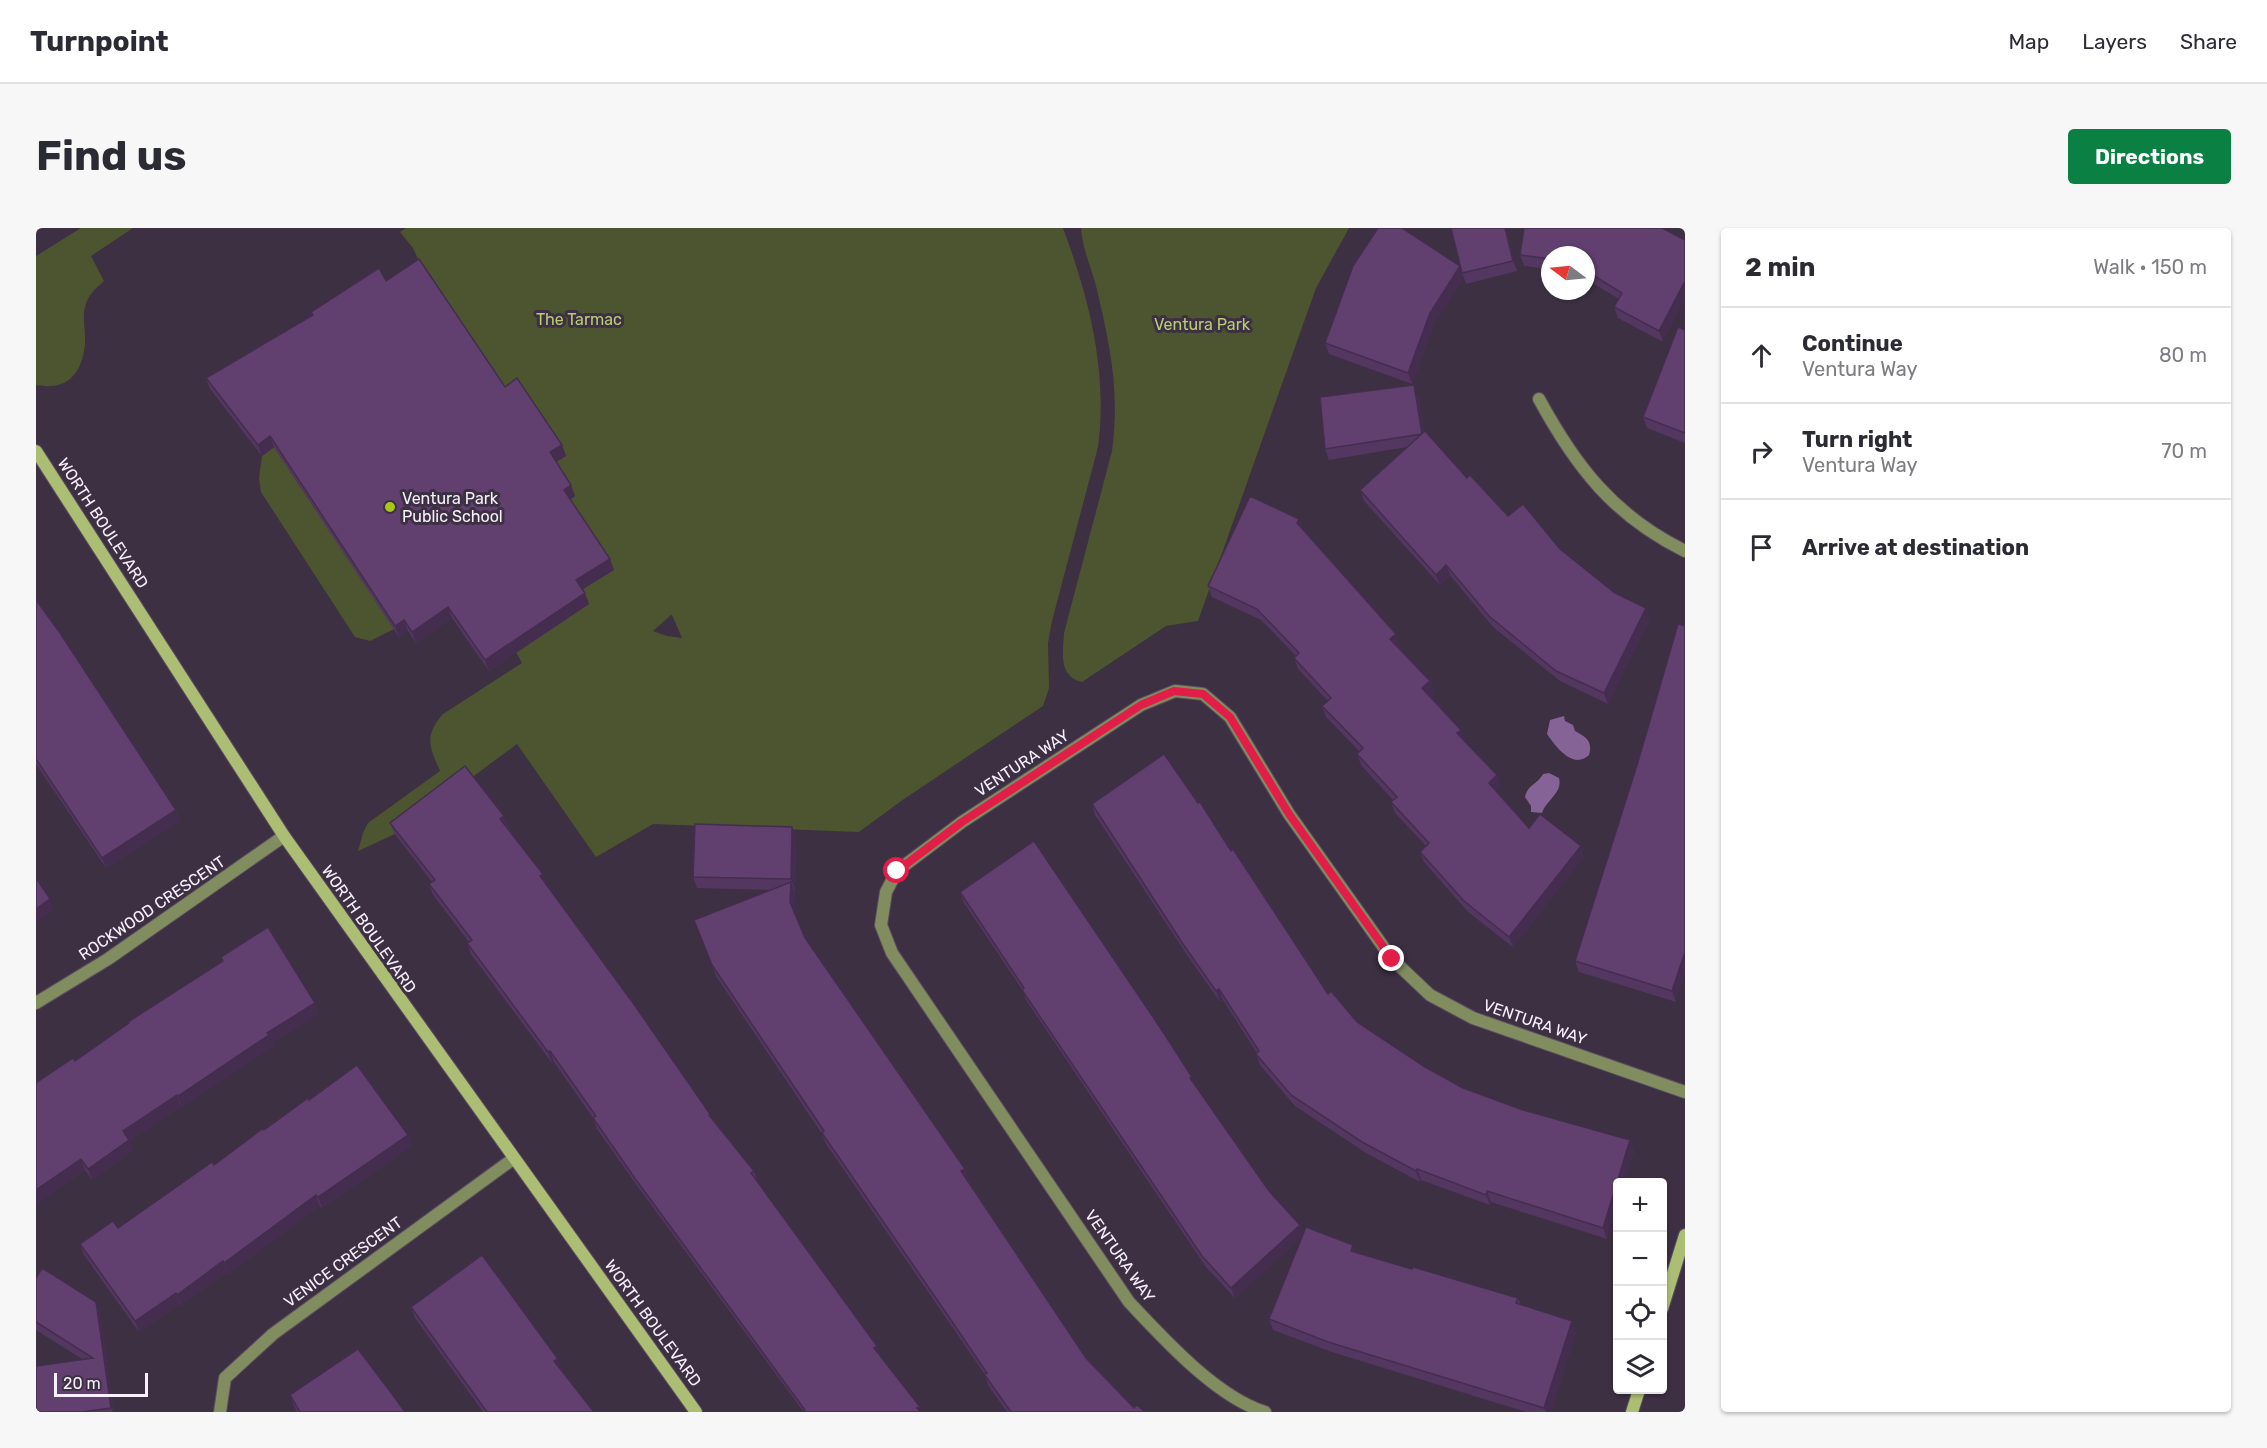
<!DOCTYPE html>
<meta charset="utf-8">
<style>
:root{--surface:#fff;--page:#f7f7f7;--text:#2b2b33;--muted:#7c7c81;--line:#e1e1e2;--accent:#0b8043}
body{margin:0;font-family:Rubik,sans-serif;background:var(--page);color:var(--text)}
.controls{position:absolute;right:18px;bottom:18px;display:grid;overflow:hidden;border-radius:6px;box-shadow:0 2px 4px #0004}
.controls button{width:54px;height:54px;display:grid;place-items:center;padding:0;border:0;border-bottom:2px solid var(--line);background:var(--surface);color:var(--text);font:30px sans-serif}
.compass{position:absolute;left:1505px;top:18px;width:54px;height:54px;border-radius:50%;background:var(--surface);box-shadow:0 2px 4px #0004;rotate:286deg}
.scale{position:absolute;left:18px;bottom:15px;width:94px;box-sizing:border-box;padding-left:6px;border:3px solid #f8f0fc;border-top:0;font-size:16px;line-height:21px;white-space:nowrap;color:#f8f0fc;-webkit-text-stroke:4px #3c3042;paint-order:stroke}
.stop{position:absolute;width:18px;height:18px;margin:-14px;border:4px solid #e11d48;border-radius:50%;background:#fff}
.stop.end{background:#e11d48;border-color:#fff;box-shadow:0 2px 6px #0008}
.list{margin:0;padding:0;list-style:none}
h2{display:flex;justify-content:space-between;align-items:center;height:78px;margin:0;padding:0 24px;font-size:26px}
h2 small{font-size:20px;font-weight:400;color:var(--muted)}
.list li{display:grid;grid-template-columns:39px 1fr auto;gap:18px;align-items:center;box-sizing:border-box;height:96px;padding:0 24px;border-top:2px solid var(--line)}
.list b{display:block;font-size:22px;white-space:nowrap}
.list p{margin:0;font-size:20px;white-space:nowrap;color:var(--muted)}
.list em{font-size:20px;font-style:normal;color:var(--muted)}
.icon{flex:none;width:33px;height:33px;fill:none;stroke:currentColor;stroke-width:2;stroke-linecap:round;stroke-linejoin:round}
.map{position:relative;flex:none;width:1649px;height:1184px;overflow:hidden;border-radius:6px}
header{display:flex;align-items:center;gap:36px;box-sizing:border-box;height:84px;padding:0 30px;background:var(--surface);border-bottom:2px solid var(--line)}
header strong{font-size:28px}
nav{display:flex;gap:33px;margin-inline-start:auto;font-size:21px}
.intro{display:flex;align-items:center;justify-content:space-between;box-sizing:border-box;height:144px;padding:0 36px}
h1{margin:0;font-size:42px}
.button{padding:15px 27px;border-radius:6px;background:var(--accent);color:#fff;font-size:21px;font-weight:700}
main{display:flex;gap:36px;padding:0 36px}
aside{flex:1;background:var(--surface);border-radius:6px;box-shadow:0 2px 4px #0004}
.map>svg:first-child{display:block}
.green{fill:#4c5530;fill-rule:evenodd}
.water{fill:#856396}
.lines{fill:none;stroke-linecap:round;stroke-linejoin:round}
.street-casing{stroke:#5a4f60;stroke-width:14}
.secondary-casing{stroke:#5a4f60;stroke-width:14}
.street{stroke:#818d5f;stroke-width:12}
.secondary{stroke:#acbe74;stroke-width:12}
.wall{fill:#533760}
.shaded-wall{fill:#442d4e}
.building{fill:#614070;stroke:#442d4e;stroke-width:1.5}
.route{stroke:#e11d48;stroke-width:8}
.poi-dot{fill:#a9c719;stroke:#3c3042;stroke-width:2}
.labels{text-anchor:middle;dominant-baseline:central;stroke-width:6;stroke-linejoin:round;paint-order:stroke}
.park-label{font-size:16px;fill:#b8cd75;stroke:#3c3042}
.poi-label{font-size:16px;fill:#f8f0fc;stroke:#3c3042;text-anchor:start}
.street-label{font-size:16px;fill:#f8f0fc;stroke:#3c3042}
</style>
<header>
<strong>Turnpoint</strong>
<nav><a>Map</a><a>Layers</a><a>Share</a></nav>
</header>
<div class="intro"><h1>Find us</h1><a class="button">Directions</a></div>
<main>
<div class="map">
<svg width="1649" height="1184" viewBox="0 0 1649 1184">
<rect width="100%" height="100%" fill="#3c3042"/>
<!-- green -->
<g class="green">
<path d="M 45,0 L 97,0 L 55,28 L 68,53 C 59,61 52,67 49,79 C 46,91 50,104 49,116 C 46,146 31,163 0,157 L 0,28 Z"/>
<path d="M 370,0 L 1027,0 C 1053,70 1072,143 1062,219 L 1016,393 L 1012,415 L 1013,460 L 1007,478 L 868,571 L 823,604 L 617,596 L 560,629 L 481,516 L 359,606 L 322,623 L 327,605 L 332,595 L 404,543 C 393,518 388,508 407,486 L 486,435 L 480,424 L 544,363 L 532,273 L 539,268 L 518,235 L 530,227 L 473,170 L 387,42 L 377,20 L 364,4 ZM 635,387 L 636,387 L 646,410 L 631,408 L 617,403 Z"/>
<path d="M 1045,0 L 1313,0 L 1280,60 L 1162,393 L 1130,398 L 1046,454 C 1022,448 1027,425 1028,405 L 1076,223 C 1084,162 1074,117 1060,58 C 1055,39 1046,19 1045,0 Z"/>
<path d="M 238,219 L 358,401 L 334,413 L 319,409 L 225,264 L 223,250 L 226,228 Z"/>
</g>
<!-- water -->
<g class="water">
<path d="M 1528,488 L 1529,493 L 1537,497 L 1539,503 C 1550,509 1557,513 1553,527 C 1537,542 1520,519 1511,506 L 1514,492 Z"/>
<path d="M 1513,545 L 1523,550 C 1527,565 1510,572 1506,585 L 1495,584 L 1495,578 L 1489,569 C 1492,556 1501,557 1507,546 Z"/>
</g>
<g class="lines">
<!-- street casing -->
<g class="street-casing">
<g id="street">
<path d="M 1503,171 C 1540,239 1578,288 1649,323"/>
<path d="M 0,775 L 72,731 L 248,608"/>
<path d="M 184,1184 L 189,1150 L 237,1106 L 477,931"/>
<path d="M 1229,1184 C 1180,1169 1127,1110 1093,1074 L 856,725 L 845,697 L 850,664 L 861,643 L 926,594 L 1105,477 L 1139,463 L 1167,466 L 1194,489 L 1253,586 L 1356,731 L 1394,767 L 1437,790 L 1649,864"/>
</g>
</g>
<!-- secondary casing -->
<g class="secondary-casing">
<g id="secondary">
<path d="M 0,223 L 248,608 L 660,1184"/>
<path d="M 1626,1081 L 1649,1007"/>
<path d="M 1596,1184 L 1603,1162"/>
</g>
</g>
<!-- street -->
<use href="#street" class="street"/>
<!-- secondary -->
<use href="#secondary" class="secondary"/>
</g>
<!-- wall -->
<g class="wall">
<path d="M 1470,0 L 1481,43 L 1430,56 L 1428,50 L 1398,96 L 1376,156 L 1293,126 L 1289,115 L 1424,38 Z"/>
<path d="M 1626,0 L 1627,114 L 1582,90 L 1578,79 L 1583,71 L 1550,51 L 1550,27 L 1514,27 L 1514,41 L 1488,38 L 1484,27 Z"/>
<path d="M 350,53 L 469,159 L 526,217 L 530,228 L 520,234 L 539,268 L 534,272 L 578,342 L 546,361 L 553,376 L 453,443 L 416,390 L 380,415 L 372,403 L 363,409 L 238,219 L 226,228 L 174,161 L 170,150 L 276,87 L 275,84 Z"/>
<path d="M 1649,102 L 1649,215 L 1611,200 L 1607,189 Z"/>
<path d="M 1382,168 L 1388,204 L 1431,250 L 1472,288 L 1524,321 L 1579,365 L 1614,391 L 1572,476 L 1524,453 L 1457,399 L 1414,347 L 1404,357 L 1328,273 L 1324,262 L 1371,219 L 1293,232 L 1289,221 Z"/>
<path d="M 1263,291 L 1267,301 L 1360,406 L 1364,417 L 1362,419 L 1394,453 L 1398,464 L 1394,467 L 1425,502 L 1429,513 L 1461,547 L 1465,558 L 1460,562 L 1493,600 L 1548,629 L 1477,719 L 1432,684 L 1388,634 L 1384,624 L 1390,618 L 1359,585 L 1355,574 L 1358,573 L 1325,537 L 1321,526 L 1324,524 L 1290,489 L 1286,478 L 1292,473 L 1262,441 L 1258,430 L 1260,428 L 1225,392 L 1176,369 L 1172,358 Z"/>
<path d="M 0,372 L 140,582 L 144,593 L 70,640 L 0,536 Z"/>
<path d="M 1649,398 L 1640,774 L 1543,744 L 1539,733 Z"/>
<path d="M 1056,576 L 1195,623 L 1292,766 L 1321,794 L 1389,839 L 1427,860 L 1487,882 L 1594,912 L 1598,923 L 1588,954 L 1581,954 L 1571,1011 L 1455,974 L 1454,977 L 1385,952 L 1384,954 L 1330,925 L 1259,878 L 1224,837 L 1220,826 L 1221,825 L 1187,772 L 1184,774 L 1151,727 L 1059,587 Z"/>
<path d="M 468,588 L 472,599 L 511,657 L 676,891 L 718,943 L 721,953 L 845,1129 L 767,1183 L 602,959 L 561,901 L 557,890 L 518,834 L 516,835 L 435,726 L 431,715 L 433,714 L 397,667 L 393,656 L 396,654 L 358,605 L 354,595 Z"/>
<path d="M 756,599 L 760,610 L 759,662 L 758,662 L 759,665 L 758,684 L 769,710 L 929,941 L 932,952 L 931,953 L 1050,1130 L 1098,1180 L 1109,1184 L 971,1184 L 952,1157 L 949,1147 L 917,1100 L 790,916 L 786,906 L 680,748 L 658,692 L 736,662 L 661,660 L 657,649 Z"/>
<path d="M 924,664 L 1158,855 L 1233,963 L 1264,997 L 1267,1006 L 1317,1017 L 1320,1025 L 1376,1041 L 1482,1070 L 1485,1077 L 1540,1104 L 1515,1184 L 1490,1184 L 1296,1124 L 1237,1102 L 1233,1091 L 1266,1009 L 1199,1070 L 1170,1039 L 990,772 L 987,763 L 928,675 Z"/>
<path d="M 185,729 L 283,786 L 236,815 L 237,818 L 146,879 L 145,878 L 93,913 L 97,923 L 56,952 L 49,942 L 0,976 L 0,855 L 39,833 L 186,733 Z"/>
<path d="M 273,872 L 372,907 L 376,918 L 286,980 L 284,978 L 192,1046 L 191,1044 L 145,1077 L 144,1076 L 103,1104 L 48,1027 L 44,1016 L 82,1000 L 178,937 Z"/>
<path d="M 0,1050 L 60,1074 L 63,1084 L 78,1184 L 0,1184 L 46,1131 L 0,1102 Z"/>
<path d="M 375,1079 L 526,1141 L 525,1142 L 558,1184 L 447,1184 L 379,1090 Z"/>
<path d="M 254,1167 L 369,1184 L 261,1184 L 258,1178 Z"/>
</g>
<!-- shaded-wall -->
<g class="shaded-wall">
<path d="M 1469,0 L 1470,0 L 1481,43 L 1477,33 Z"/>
<path d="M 1424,38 L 1428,50 L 1398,96 L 1376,156 L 1372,145 L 1394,85 Z"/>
<path d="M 1649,53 L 1649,71 L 1627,114 L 1623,103 Z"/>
<path d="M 1378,157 L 1382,168 L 1390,217 L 1386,206 Z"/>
<path d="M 234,208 L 238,219 L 226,228 L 222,217 Z"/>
<path d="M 526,217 L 530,228 L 518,235 L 514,224 Z"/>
<path d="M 535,257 L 539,268 L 532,273 L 528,262 Z"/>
<path d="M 1263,291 L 1267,302 L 1261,295 Z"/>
<path d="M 574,331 L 578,342 L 544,363 L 540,352 Z"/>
<path d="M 1410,337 L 1414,347 L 1404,357 L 1400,347 Z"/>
<path d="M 549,365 L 553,376 L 453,443 L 449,432 Z"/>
<path d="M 412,379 L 416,390 L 380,415 L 376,404 Z"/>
<path d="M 1610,380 L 1614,391 L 1572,476 L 1568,465 Z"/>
<path d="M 368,392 L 372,403 L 363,409 L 359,398 Z"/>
<path d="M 1360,406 L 1364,417 L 1358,422 L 1354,411 Z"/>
<path d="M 1394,453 L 1398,464 L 1390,471 L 1386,460 Z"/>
<path d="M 1425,502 L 1429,513 L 1425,516 L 1421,505 Z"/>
<path d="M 1461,547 L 1465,558 L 1457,565 L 1453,555 Z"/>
<path d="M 140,582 L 144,593 L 70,640 L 66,630 Z"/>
<path d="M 468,588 L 472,599 L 464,591 Z"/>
<path d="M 756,599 L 760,610 L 759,662 L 755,651 Z"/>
<path d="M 1545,618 L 1548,629 L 1477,719 L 1473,709 Z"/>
<path d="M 507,646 L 511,657 L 504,648 Z"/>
<path d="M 755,654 L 759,665 L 758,685 L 754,674 Z"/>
<path d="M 14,671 L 18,682 L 0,694 L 0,681 Z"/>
<path d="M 1649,724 L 1649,746 L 1640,774 L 1636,763 Z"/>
<path d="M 1183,761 L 1187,772 L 1184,774 L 1180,763 Z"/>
<path d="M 279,775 L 283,786 L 236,815 L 237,818 L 146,879 L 142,868 L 231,805 Z"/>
<path d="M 514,823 L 518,834 L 516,835 L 512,824 Z"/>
<path d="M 141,867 L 145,878 L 93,913 L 97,923 L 56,952 L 52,941 L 87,903 Z"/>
<path d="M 372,907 L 376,918 L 286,980 L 282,969 Z"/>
<path d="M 1594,912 L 1598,923 L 1588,954 L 1581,954 L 1581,976 L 1571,1011 L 1567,1000 Z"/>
<path d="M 45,931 L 49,942 L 0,976 L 0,962 Z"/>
<path d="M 929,941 L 932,952 L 929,954 L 925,943 Z"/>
<path d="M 1381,941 L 1385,952 L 1384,954 L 1380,943 Z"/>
<path d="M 1451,963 L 1455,974 L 1454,977 L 1450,967 Z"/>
<path d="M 280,967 L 284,978 L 192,1046 L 188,1035 Z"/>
<path d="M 1264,997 L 1268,1008 L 1199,1070 L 1195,1060 Z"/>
<path d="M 1317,1017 L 1321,1028 L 1315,1023 Z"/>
<path d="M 187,1033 L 191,1044 L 145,1077 L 141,1067 Z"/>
<path d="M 140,1065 L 144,1076 L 103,1104 L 99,1093 Z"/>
<path d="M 60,1074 L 63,1084 L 78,1184 L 77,1184 L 75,1180 Z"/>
<path d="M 1536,1093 L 1540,1104 L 1515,1184 L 1510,1184 L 1508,1180 Z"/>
<path d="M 841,1118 L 845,1129 L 842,1131 L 838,1120 Z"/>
<path d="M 522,1131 L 526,1141 L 522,1144 L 518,1133 Z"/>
</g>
<!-- building -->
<g class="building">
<path d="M 1342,0 L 1366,0 L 1424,38 L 1394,85 L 1372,145 L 1289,115 L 1317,38 Z"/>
<path d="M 1415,0 L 1469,0 L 1477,33 L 1426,45 Z"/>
<path d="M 1488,0 L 1626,0 L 1649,12 L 1649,53 L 1623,103 L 1578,79 L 1586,65 L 1550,43 L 1550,27 L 1514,27 L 1514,31 L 1484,27 Z"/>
<path d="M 383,31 L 469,159 L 481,150 L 526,217 L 514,224 L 535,257 L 528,262 L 574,331 L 540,352 L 549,365 L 449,432 L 412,379 L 376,404 L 368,392 L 359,398 L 234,208 L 222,217 L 170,150 L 277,87 L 275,84 L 343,40 L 350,53 Z"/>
<path d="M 1642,99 L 1649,102 L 1649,205 L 1607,189 Z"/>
<path d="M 1378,157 L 1386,206 L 1289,221 L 1284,169 Z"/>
<path d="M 1389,203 L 1431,250 L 1434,247 L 1472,288 L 1487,276 L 1524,321 L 1579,365 L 1610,380 L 1568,465 L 1520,443 L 1453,388 L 1410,337 L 1400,347 L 1324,262 Z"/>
<path d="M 1214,268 L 1263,291 L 1261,295 L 1360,406 L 1354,411 L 1394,453 L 1386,460 L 1425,502 L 1421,505 L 1461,547 L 1453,555 L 1493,600 L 1504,586 L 1545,618 L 1473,709 L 1428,673 L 1384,624 L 1393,615 L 1355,574 L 1361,569 L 1321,526 L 1327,520 L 1286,478 L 1295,470 L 1258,430 L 1263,425 L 1221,381 L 1172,358 Z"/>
<path d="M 0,372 L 24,405 L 140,582 L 66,630 L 0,531 Z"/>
<path d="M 1642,396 L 1649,398 L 1649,724 L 1636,763 L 1539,733 L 1602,534 Z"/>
<path d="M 1128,526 L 1162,575 L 1164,574 L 1195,623 L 1197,621 L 1292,766 L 1295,763 L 1321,794 L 1389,839 L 1427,860 L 1487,882 L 1594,912 L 1567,1000 L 1451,963 L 1450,967 L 1381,941 L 1380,943 L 1326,914 L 1255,867 L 1220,826 L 1223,823 L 1183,761 L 1180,763 L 1147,716 L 1056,576 Z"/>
<path d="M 429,538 L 468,588 L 464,591 L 507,646 L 504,648 L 597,775 L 674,886 L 673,887 L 718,943 L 715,945 L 841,1118 L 838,1120 L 884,1179 L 881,1180 L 884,1184 L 766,1184 L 769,1182 L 598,949 L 557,890 L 560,888 L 514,823 L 512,824 L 431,715 L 436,712 L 393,656 L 399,652 L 354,595 Z"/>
<path d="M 659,596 L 756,599 L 755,651 L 657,649 Z"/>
<path d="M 998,613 L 1125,801 L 1156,849 L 1154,850 L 1233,963 L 1264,997 L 1195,1060 L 1166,1028 L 986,762 L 988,760 L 924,664 Z"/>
<path d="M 0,650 L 14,671 L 0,681 Z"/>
<path d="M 755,654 L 754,674 L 769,710 L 929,941 L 925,943 L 1050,1130 L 1098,1180 L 1101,1177 L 1109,1184 L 975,1184 L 948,1146 L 951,1145 L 913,1089 L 786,905 L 788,903 L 676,737 L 658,692 Z"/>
<path d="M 232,699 L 279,775 L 231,805 L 233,807 L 142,868 L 141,867 L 87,903 L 93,912 L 52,941 L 45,931 L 0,962 L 0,855 L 37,830 L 39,833 L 93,795 L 92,794 L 187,733 L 185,729 Z"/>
<path d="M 321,837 L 372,907 L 282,969 L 280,967 L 188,1035 L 187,1033 L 141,1067 L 140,1065 L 99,1093 L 44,1016 L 77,993 L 82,1000 L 176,934 L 178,937 L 226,901 L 228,902 L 272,870 L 273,872 Z"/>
<path d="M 1270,999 L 1317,1017 L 1315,1023 L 1376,1041 L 1377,1039 L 1482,1070 L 1480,1075 L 1536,1093 L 1508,1180 L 1292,1114 L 1233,1091 Z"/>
<path d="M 446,1027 L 522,1131 L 518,1133 L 558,1184 L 451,1184 L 375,1079 Z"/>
<path d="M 6,1040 L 60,1074 L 75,1180 L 46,1184 L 0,1184 L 0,1138 L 57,1130 L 0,1094 L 0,1050 Z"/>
<path d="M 322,1121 L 359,1170 L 369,1184 L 264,1184 L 254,1167 Z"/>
</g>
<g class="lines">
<!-- route -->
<path class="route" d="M 861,643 L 926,594 L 1105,477 L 1138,463 L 1167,466 L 1194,489 L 1253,586 L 1356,731"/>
</g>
<!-- markers -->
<circle class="poi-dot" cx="354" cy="279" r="6"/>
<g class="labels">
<!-- park labels -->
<g class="park-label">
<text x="543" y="91">The Tarmac</text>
<text x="1166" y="96">Ventura Park</text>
</g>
<!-- poi labels -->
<g class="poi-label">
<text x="366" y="270">Ventura Park<tspan x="366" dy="18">Public School</tspan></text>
</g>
<!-- street labels -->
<g class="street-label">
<text transform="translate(67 295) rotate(57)">WORTH BOULEVARD</text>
<text transform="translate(986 535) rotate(-33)">VENTURA WAY</text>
<text transform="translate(116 680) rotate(-34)">ROCKWOOD CRESCENT</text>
<text transform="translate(333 701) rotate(55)">WORTH BOULEVARD</text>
<text transform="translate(1499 794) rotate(19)">VENTURA WAY</text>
<text transform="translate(1084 1028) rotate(55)">VENTURA WAY</text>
<text transform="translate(307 1034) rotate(-36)">VENICE CRESCENT</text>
<text transform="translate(617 1095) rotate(54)">WORTH BOULEVARD</text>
</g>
</g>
</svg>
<div class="controls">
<button>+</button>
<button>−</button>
<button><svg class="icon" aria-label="locate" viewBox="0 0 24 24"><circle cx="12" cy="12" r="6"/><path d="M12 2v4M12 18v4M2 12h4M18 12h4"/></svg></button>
<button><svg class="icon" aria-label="layers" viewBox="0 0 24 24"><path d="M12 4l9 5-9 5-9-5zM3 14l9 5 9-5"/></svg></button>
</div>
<svg class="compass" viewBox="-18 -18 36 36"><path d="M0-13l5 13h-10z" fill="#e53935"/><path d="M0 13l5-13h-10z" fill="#7c7c81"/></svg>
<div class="scale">20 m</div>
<div class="stop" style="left:861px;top:643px"></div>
<div class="stop end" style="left:1356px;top:731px"></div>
</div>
<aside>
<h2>2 min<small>Walk · 150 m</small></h2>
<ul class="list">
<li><svg class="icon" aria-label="ahead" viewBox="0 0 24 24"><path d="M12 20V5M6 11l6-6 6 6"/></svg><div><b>Continue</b><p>Ventura Way</p></div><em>80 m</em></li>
<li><svg class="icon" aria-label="right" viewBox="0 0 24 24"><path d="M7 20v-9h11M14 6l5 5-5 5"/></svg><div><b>Turn right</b><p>Ventura Way</p></div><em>70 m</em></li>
<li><svg class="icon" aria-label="arrive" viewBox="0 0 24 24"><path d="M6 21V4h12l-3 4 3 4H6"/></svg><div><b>Arrive at destination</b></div></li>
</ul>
</aside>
</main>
